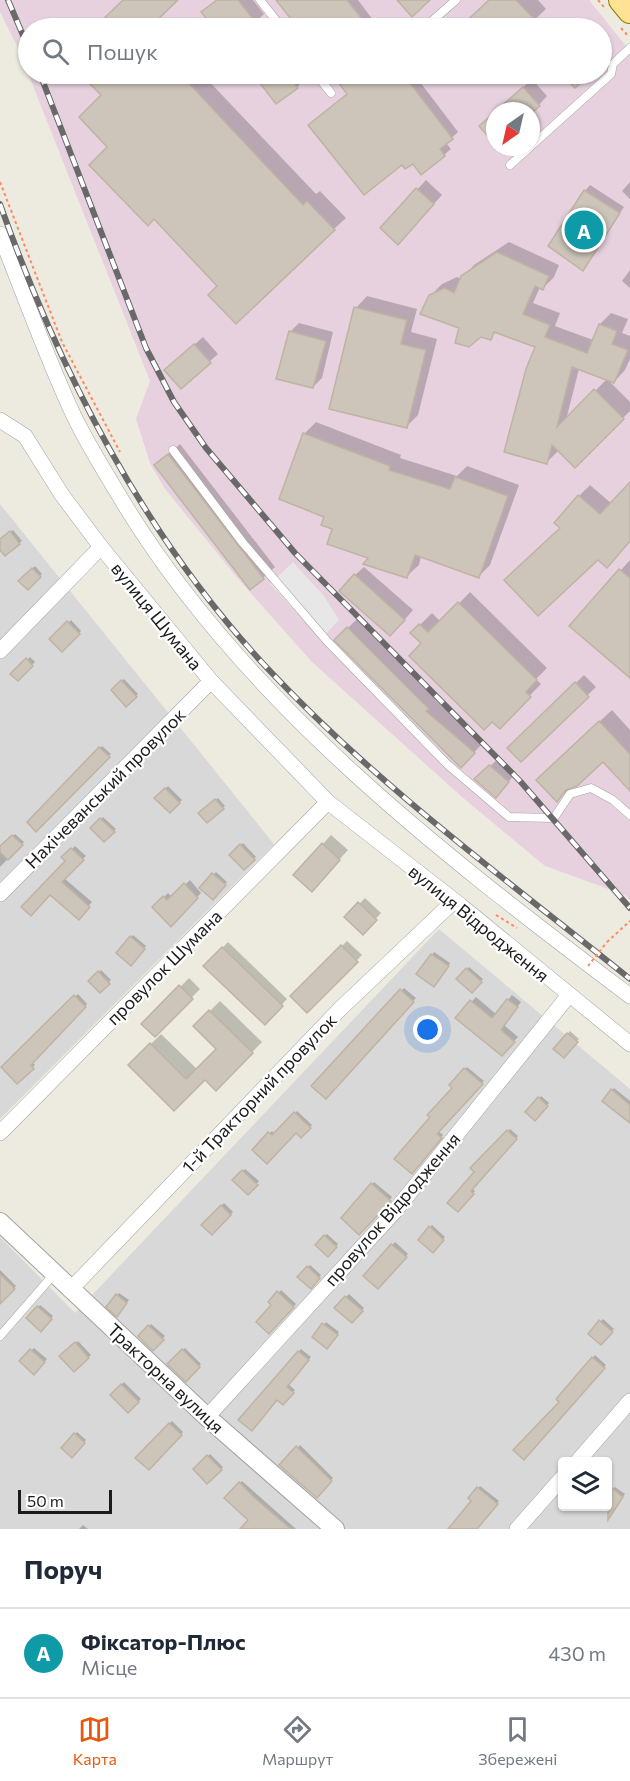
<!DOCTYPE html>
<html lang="uk">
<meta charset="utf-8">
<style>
:root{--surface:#fff;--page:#f2f2f3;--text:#1f2937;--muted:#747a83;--line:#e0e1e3;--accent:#ea580c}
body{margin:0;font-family:Commissioner,sans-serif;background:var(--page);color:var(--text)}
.controls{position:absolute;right:18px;bottom:18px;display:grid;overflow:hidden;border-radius:6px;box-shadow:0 2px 4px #0004}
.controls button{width:54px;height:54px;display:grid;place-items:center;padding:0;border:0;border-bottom:2px solid var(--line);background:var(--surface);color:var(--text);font:30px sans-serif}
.compass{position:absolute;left:486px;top:102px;width:54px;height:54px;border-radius:50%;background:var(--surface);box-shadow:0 2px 4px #0004;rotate:214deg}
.scale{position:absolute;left:18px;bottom:15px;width:94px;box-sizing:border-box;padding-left:6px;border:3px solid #1b1b1b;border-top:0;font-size:16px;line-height:21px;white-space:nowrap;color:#1b1b1b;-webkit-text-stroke:4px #fff;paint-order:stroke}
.you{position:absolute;left:428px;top:1030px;width:21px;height:21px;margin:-15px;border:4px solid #fff;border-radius:50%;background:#1a73e8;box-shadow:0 0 0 9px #1a73e833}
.badge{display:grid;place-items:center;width:39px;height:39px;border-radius:50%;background:var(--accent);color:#fff;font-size:20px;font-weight:700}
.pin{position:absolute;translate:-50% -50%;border:3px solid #fff;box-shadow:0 2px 6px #0006}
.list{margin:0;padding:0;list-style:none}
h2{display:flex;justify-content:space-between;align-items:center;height:78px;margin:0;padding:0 24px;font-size:26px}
h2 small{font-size:20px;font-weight:400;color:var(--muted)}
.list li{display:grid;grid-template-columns:39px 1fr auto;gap:18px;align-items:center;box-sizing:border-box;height:90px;padding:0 24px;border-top:2px solid var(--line)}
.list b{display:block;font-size:22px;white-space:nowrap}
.list p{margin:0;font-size:20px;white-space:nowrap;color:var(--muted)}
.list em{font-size:20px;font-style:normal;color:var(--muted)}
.icon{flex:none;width:33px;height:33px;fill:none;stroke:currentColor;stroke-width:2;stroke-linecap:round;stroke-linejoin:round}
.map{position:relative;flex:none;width:630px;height:1529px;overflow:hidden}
.search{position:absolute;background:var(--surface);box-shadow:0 2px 4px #0004;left:18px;right:18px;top:18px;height:66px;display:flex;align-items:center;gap:15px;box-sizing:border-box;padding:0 21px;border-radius:33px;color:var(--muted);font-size:22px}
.sheet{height:168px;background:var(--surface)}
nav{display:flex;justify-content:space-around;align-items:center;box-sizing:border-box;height:84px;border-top:2px solid var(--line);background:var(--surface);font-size:16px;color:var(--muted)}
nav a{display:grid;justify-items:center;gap:3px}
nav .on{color:var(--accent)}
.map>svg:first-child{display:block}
.residential{fill:#d9d8d8;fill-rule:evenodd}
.industrial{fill:#e7d1df;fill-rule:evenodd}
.parking{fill:#e7e7e7}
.shadow{fill:#0003}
.building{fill:#cdc5b9;stroke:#bfb3a2;stroke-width:1.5}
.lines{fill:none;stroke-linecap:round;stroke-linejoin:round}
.service-casing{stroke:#a2a2a2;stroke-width:9}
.minor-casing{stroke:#a2a2a2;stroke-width:16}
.tertiary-casing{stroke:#a2a2a2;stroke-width:20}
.primary-casing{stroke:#927900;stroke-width:26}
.path{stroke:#ff895f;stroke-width:2;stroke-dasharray:3 3;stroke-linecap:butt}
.service{stroke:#fff;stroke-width:8}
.minor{stroke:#fff;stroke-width:15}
.tertiary{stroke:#fff;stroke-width:18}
.primary{stroke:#ffe293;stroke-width:24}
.rail-casing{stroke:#696969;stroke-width:6}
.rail{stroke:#fff;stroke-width:4;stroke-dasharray:11;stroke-linecap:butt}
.path-bridge{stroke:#ff895f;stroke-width:2;stroke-dasharray:3 3;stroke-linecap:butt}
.labels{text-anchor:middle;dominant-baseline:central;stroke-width:4.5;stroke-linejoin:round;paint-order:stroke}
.street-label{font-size:18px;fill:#1b1b1b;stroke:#fff}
</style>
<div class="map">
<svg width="630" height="1529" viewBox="0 0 630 1529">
<rect width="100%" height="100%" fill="#edebe0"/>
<!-- residential -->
<g class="residential">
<path d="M 0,504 L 274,844 L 0,1119 Z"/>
<path d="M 439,929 L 630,1089 L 630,1529 L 0,1529 L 0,1237 L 75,1313 ZM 562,1462 L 608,1462 L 608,1506 L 562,1506 Z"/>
</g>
<!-- industrial -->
<path class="industrial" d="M 0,0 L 589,0 L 630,51 L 630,900 L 625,895 L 545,866 L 462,797 L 312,662 L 240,581 L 165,489 L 150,463 L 136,419 L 150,381 L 18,48 L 0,12 ZM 28,28 L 602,28 L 602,74 L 28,74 ZM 495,111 L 531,111 L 531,147 L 495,147 Z"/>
<!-- parking -->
<path class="parking" d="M 293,562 L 324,596 L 339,620 L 321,639 L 270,584 Z"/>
<!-- shadow -->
<g class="shadow">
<path d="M 125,0 L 176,0 L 158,17 L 169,28 L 96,28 Z"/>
<path d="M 216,0 L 253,0 L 264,14 L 249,28 L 216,28 L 203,12 Z"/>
<path d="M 281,0 L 358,0 L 379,28 L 299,28 L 279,2 Z"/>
<path d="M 491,0 L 538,0 L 546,9 L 526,28 L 461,28 Z"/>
<path d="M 602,47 L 609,55 L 602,62 Z"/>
<path d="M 82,74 L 202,74 L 316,194 L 320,191 L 346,218 L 334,229 L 219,286 L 109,147 L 103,95 Z"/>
<path d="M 258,74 L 302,74 L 305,79 L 297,87 L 256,75 Z"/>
<path d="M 334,74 L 414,74 L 458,132 L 446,143 L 451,149 L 444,155 L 349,93 Z"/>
<path d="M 465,74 L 479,74 L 472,80 Z"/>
<path d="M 532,79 L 547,96 L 539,105 L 531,112 L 497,111 Z"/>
<path d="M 426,180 L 442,195 L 406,234 L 382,228 Z"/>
<path d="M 630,182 L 630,199 L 622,191 Z"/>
<path d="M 590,185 L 624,207 L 583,269 L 585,191 Z"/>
<path d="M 509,242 L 559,265 L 554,277 L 543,288 L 540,287 L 533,303 L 560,313 L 555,326 L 593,340 L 600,324 L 611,313 L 628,319 L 622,333 L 630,336 L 630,359 L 625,370 L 614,382 L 579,369 L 566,420 L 607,379 L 630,402 L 630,411 L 575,466 L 559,450 L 547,462 L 537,346 L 497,331 L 490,338 L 461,327 L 430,296 L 442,284 L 457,277 L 461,279 L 474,265 Z"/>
<path d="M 630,270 L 630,288 L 622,281 Z"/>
<path d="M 367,296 L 417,309 L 411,332 L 437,339 L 418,415 L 406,427 L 356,308 Z"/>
<path d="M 299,323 L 333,332 L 322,378 L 313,387 L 290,332 Z"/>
<path d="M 203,337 L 218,354 L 209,362 L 175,362 Z"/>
<path d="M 316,422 L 401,455 L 400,458 L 457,476 L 467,466 L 519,485 L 490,565 L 478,577 L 421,556 L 419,565 L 407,576 L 371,558 L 334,528 L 326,516 L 304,434 Z"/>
<path d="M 180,444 L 275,567 L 263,578 L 156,465 Z"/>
<path d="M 630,484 L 630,541 L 562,527 L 579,496 L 590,485 L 612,504 Z"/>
<path d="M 13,530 L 22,541 L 5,554 L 0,547 L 0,540 Z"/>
<path d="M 630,560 L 630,676 L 571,626 Z"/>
<path d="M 35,566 L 42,574 L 28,588 L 20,581 Z"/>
<path d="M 364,567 L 413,610 L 399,626 L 355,575 Z"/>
<path d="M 470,592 L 547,668 L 536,679 L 541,684 L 500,726 L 412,633 L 432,613 L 441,622 Z"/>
<path d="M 358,618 L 438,698 L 435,700 L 484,742 L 461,766 L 336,640 Z"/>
<path d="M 71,620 L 81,631 L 62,650 L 51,639 Z"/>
<path d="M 30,657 L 35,662 L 18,679 L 13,674 Z"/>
<path d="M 584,675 L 596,687 L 521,760 L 509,748 Z"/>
<path d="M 124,679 L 138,694 L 127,705 L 113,690 Z"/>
<path d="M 612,710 L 630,730 L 630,789 L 603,760 L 557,800 L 549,769 Z"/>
<path d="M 102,746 L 111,754 L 36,830 L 29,822 Z"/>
<path d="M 499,758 L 516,773 L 504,787 L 476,779 Z"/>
<path d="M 168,786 L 182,800 L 170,811 L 157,798 Z"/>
<path d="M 218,798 L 225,806 L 207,821 L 200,813 Z"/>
<path d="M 103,817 L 116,829 L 104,840 L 92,828 Z"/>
<path d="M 15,834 L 24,842 L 0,867 L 0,849 Z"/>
<path d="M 331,835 L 348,850 L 320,881 L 323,844 Z"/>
<path d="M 243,843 L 256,857 L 244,868 L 231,855 Z"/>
<path d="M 75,846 L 86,856 L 64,878 L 92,902 L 78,918 L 50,893 L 67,861 L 64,857 Z"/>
<path d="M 216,872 L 227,882 L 213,898 L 201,888 Z"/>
<path d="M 190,880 L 201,893 L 171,925 L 154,907 L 168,893 L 172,897 Z"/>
<path d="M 365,898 L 381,913 L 363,933 L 346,917 Z"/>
<path d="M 133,935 L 146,946 L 131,964 L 118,953 Z"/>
<path d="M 347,941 L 362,955 L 307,1011 L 292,996 Z"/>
<path d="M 228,942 L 287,999 L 265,1023 L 205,966 Z"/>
<path d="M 434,952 L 450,963 L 436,983 L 432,955 Z"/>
<path d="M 469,967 L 483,979 L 472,991 L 458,978 Z"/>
<path d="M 101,970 L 111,980 L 100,991 L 90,981 Z"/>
<path d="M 189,978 L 200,989 L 155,1035 L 144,1024 Z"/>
<path d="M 404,988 L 416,998 L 326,1097 L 313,1086 Z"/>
<path d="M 78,994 L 87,1004 L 32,1062 L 35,1065 L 17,1082 L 4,1067 Z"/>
<path d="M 512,995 L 521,1002 L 504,1025 L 518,1037 L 502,1054 L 457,1017 L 476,997 L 496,1014 Z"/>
<path d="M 220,1001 L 262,1042 L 216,1089 L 205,1078 L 174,1109 L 130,1065 L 161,1034 L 198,1070 L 218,1049 L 195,1026 Z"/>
<path d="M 570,1031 L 579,1039 L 563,1056 L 555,1048 Z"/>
<path d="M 467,1067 L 484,1081 L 438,1131 L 443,1135 L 414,1170 L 454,1088 L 451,1085 Z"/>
<path d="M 614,1088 L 630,1101 L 630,1122 L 604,1100 Z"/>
<path d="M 541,1096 L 549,1103 L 535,1119 L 527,1112 Z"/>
<path d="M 297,1111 L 312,1125 L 301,1136 L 296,1131 L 254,1149 L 272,1131 L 275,1134 Z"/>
<path d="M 510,1129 L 518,1136 L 472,1188 L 475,1191 L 458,1210 L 476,1172 L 472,1168 Z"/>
<path d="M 245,1169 L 259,1181 L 248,1193 L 235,1180 Z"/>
<path d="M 374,1182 L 392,1197 L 359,1233 L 343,1218 Z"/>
<path d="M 224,1203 L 233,1212 L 212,1233 L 204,1225 Z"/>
<path d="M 432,1225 L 445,1237 L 433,1251 L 420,1239 Z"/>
<path d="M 327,1234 L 338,1244 L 328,1255 L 317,1245 Z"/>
<path d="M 395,1242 L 408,1254 L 378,1287 L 365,1276 Z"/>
<path d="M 310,1265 L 321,1275 L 311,1287 L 299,1277 Z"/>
<path d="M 0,1270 L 16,1286 L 1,1301 L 0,1300 Z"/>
<path d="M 281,1290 L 296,1304 L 269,1332 L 273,1305 L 270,1302 Z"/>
<path d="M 119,1293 L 129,1300 L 119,1312 L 117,1295 Z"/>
<path d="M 349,1294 L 364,1308 L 352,1321 L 336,1308 Z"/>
<path d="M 40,1305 L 53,1316 L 41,1330 L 28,1318 Z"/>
<path d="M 603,1319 L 614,1329 L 601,1343 L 590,1334 Z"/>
<path d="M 326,1322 L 339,1332 L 329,1345 L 314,1337 Z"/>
<path d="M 151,1324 L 165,1336 L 153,1349 L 140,1336 Z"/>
<path d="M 78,1341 L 91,1355 L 74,1370 L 61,1356 Z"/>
<path d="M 34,1348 L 47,1359 L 34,1373 L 21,1361 Z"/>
<path d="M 185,1348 L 201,1364 L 186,1379 L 169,1364 Z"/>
<path d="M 301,1349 L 311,1357 L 288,1384 L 295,1390 L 283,1403 L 277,1398 L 240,1419 Z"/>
<path d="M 595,1355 L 606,1365 L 524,1458 L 561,1402 L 558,1399 Z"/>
<path d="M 124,1382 L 141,1399 L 128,1411 L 112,1395 Z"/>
<path d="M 172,1421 L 183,1432 L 149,1468 L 137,1458 Z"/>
<path d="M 77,1432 L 86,1440 L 72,1456 L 63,1447 Z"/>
<path d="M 300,1445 L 333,1478 L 317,1496 L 281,1465 Z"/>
<path d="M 210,1454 L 223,1467 L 207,1482 L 195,1469 Z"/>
<path d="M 242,1481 L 296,1529 L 264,1529 L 226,1498 Z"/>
<path d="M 480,1486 L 499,1501 L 477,1529 L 450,1529 L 473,1500 L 470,1498 Z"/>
<path d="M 615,1487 L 625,1494 L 613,1510 L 608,1506 L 608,1497 Z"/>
<path d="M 83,1525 L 88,1529 L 79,1529 Z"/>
</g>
<!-- building -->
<g class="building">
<path d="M 123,0 L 178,0 L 149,28 L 94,28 Z"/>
<path d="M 217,0 L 238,0 L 257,24 L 251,28 L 214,28 L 201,12 Z"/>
<path d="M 276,0 L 347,0 L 369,28 L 298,28 Z"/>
<path d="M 397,0 L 430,0 L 412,17 Z"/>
<path d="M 489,0 L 516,0 L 536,21 L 528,28 L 459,28 Z"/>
<path d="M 80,74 L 180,74 L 303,205 L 307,201 L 335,230 L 236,324 L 208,295 L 217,286 L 154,219 L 148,226 L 89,165 L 107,147 L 79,117 L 101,95 Z"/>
<path d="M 253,74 L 287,74 L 298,88 L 276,104 Z"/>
<path d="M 332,74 L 403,74 L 453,139 L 440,149 L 445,156 L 421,175 L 413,164 L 405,169 L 402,165 L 364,195 L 308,125 L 347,94 Z"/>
<path d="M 561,74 L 591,74 L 575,88 Z"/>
<path d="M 523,87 L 540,106 L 534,111 L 496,111 Z"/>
<path d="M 495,112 L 495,144 L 479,126 Z"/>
<path d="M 416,188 L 434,204 L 398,245 L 380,228 Z"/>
<path d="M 584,190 L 620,213 L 583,271 L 548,246 Z"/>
<path d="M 497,252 L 549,276 L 543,290 L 535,286 L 523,314 L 550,325 L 545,337 L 587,353 L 599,324 L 617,331 L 612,344 L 628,350 L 614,383 L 572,367 L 557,427 L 594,389 L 624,419 L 575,468 L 552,445 L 547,464 L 504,452 L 526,369 L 535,347 L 494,332 L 491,340 L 481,337 L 469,347 L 455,343 L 459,328 L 420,314 L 429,295 L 445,288 L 454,293 L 461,276 Z"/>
<path d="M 354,307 L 407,320 L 401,344 L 426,350 L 407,428 L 329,409 Z"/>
<path d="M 289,331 L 326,341 L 313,388 L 276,379 Z"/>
<path d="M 194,344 L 211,363 L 181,389 L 164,370 Z"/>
<path d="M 303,433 L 390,466 L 389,470 L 450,489 L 455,477 L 508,496 L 479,578 L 415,555 L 407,578 L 363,564 L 368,558 L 327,544 L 332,529 L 321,525 L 324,517 L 279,499 Z"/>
<path d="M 168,454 L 264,579 L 250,590 L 154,465 Z"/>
<path d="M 630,482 L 630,541 L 607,568 L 598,560 L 538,616 L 504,580 L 560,528 L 554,523 L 578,495 L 600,514 Z"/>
<path d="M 10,531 L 20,544 L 5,556 L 0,550 L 0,539 Z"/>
<path d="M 32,568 L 41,577 L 28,590 L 18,581 Z"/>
<path d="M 619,569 L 630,578 L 630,678 L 569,626 Z"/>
<path d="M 354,574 L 405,620 L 390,636 L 339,591 Z"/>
<path d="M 458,602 L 537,680 L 526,692 L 531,697 L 500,729 L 492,722 L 484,730 L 409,656 L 421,643 L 410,633 L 419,624 L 428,632 Z"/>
<path d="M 67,621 L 80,634 L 62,652 L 49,639 Z"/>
<path d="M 347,627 L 429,709 L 426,711 L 475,753 L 461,768 L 334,640 Z"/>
<path d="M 26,658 L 33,666 L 18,681 L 10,674 Z"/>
<path d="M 121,680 L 137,697 L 126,707 L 111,690 Z"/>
<path d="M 575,682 L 589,697 L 521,762 L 507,748 Z"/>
<path d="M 599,721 L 630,754 L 630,791 L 603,762 L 577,786 L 566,790 L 557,802 L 536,780 Z"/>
<path d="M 99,747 L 110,757 L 36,832 L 27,822 Z"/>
<path d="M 489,765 L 509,782 L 496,798 L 474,779 Z"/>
<path d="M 165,788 L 180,803 L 170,813 L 154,798 Z"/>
<path d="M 215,799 L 224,809 L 207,823 L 198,813 Z"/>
<path d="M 100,818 L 115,832 L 104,842 L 90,828 Z"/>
<path d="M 12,835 L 23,845 L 8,860 L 0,852 L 0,846 Z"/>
<path d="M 322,843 L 340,860 L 312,892 L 293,875 Z"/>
<path d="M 240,844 L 255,860 L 244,870 L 229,855 Z"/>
<path d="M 71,848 L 84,860 L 62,882 L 90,907 L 79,920 L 50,895 L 31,916 L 21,907 L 65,861 L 61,857 Z"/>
<path d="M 212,873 L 226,885 L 213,900 L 199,888 Z"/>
<path d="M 184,883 L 198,898 L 171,927 L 152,907 L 163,896 L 167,900 Z"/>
<path d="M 358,902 L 377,920 L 363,935 L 344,917 Z"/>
<path d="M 130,936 L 145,949 L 131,966 L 116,953 Z"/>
<path d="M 341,945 L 358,962 L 307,1013 L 290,996 Z"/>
<path d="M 222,947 L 283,1006 L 265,1025 L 203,966 Z"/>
<path d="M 431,954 L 449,966 L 434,987 L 416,974 Z"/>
<path d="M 466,968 L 482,982 L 472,993 L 456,979 Z"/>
<path d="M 98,971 L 110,984 L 100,993 L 88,981 Z"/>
<path d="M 179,985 L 193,999 L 155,1037 L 141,1024 Z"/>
<path d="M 400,989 L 414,1002 L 326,1099 L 311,1086 Z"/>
<path d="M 74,995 L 86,1007 L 31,1065 L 34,1069 L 17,1084 L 1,1067 Z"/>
<path d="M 507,999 L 518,1007 L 501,1030 L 515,1042 L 502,1056 L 455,1018 L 470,1000 L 492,1018 Z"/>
<path d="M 209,1010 L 253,1053 L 216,1091 L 205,1080 L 174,1111 L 128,1065 L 150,1043 L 186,1079 L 216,1049 L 193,1026 Z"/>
<path d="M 567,1033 L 578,1042 L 564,1058 L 553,1049 Z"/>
<path d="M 464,1068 L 483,1084 L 437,1134 L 442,1138 L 412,1174 L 394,1159 L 430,1117 L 427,1115 L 452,1088 L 449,1085 Z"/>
<path d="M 611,1089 L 630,1105 L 630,1123 L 602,1101 Z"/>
<path d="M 538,1097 L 548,1106 L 535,1121 L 525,1112 Z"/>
<path d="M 294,1112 L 311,1128 L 301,1138 L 296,1133 L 267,1164 L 252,1150 L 268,1132 L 272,1135 Z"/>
<path d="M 507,1130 L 517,1139 L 471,1191 L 474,1194 L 458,1212 L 447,1203 L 474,1172 L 470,1168 Z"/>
<path d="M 242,1170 L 258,1185 L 248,1195 L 232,1180 Z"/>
<path d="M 371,1183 L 391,1201 L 359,1235 L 341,1218 Z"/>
<path d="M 221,1205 L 231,1215 L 212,1235 L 201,1225 Z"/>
<path d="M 429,1226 L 444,1240 L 433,1253 L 418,1240 Z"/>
<path d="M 324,1235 L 337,1247 L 328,1257 L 315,1245 Z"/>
<path d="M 391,1244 L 407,1257 L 378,1289 L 363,1276 Z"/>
<path d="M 307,1266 L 320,1278 L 311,1289 L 297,1277 Z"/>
<path d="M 0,1274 L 15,1289 L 0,1304 Z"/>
<path d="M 277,1291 L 294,1307 L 269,1334 L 256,1322 L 271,1305 L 268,1302 Z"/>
<path d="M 116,1294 L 127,1303 L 117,1317 L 106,1307 Z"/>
<path d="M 345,1296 L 363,1311 L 352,1323 L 334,1308 Z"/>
<path d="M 37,1306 L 52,1319 L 41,1332 L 26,1318 Z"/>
<path d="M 599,1320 L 613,1332 L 601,1345 L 588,1334 Z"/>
<path d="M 322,1323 L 338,1335 L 327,1349 L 312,1337 Z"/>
<path d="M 148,1325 L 164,1340 L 153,1351 L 138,1336 Z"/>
<path d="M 75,1342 L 89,1358 L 74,1372 L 59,1356 Z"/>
<path d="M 30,1349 L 45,1362 L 34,1375 L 19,1361 Z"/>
<path d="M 182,1349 L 200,1367 L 186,1382 L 167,1364 Z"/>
<path d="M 298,1351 L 309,1360 L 287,1387 L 294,1393 L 283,1405 L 277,1400 L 252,1431 L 238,1420 Z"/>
<path d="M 592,1357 L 605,1368 L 524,1460 L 513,1450 L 559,1402 L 556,1399 Z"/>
<path d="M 121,1384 L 139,1402 L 128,1413 L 110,1395 Z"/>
<path d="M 169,1423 L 182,1435 L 149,1470 L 135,1458 Z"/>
<path d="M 74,1433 L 85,1443 L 72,1458 L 61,1448 Z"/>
<path d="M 296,1446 L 332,1481 L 317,1498 L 279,1465 Z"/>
<path d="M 207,1455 L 222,1470 L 207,1484 L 193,1469 Z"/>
<path d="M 239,1482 L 255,1498 L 291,1529 L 240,1529 L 248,1520 L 224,1498 Z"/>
<path d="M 477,1487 L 498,1504 L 477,1529 L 448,1529 L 471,1501 L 468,1498 Z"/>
<path d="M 612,1488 L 623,1497 L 608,1520 L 608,1495 Z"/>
</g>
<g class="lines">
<!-- service casing -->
<g class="service-casing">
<g id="service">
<path d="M 260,0 L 282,28"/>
<path d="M 424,28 L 456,0"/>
<path d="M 316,74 L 331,93"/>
<path d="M 531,146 L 611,74 L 613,64 L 630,48"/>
<path d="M 510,165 L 530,147"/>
<path d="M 173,450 L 243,543 L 327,641 L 448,765 L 509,817 L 554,818 L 570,794 L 591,788 L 613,800 L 630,815"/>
<path d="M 0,1336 L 54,1274"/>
</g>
</g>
<!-- minor casing -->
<g class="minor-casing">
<g id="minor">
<path d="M 0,234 C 21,287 41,342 64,394 C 78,428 98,460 117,492 C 238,698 442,854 630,996"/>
<path d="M 0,420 L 25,436 L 62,495 L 101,547 L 211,681 L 328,802 L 460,905 L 630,1044"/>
<path d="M 0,651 L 101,547"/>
<path d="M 0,894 L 211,681"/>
<path d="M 0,1133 L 328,802"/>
<path d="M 70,1290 L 341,1008 L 454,901"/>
<path d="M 207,1417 L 395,1211 L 569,995"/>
<path d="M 577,1462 L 630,1401"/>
<path d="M 517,1529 L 562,1478"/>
</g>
</g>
<!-- tertiary casing -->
<g class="tertiary-casing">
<path id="tertiary" d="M 0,1222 L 207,1417 L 335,1529"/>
</g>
<!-- primary casing -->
<g class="primary-casing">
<path id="primary" d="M 621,0 L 630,11"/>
</g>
<!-- path -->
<g class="path">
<path d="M 598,0 L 604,7"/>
<path d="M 621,28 L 629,37"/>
<path d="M 0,182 L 62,342 L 120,452"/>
<path d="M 496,915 L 517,928"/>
<path d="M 607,942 L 630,921"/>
</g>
<!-- service -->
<use href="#service" class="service"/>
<!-- minor -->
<use href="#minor" class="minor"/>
<!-- tertiary -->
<use href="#tertiary" class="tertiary"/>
<!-- primary -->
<use href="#primary" class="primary"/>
<!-- rail casing -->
<g class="rail-casing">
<g id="rail">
<path d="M 8,0 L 28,47"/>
<path d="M 40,74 L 146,348 L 174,402 L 206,448 L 295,553 L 520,781 L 630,908"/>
<path d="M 0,204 C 60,373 145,538 269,670 C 377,785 507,880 630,979"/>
</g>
</g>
<!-- rail -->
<use href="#rail" class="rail"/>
<!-- path-bridge -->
<path class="path-bridge" d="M 588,966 L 607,942"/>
</g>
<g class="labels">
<!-- street labels -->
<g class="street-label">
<text transform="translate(157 616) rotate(51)">вулиця Шумана</text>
<text transform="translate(105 788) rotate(-45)">Нахічеванський провулок</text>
<text transform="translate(479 923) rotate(39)">вулиця Відродження</text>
<text transform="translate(164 967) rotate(-45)">провулок Шумана</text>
<text transform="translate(259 1093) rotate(-46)">1-й Тракторний провулок</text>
<text transform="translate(392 1209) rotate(-49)">провулок Відродження</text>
<text transform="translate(166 1378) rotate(43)">Тракторна вулиця</text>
</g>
</g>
</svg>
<div class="controls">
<button><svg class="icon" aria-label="layers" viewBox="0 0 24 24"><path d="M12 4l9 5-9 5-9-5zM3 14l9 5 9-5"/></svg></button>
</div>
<svg class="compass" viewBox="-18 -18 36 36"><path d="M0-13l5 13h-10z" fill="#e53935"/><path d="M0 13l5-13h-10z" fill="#747a83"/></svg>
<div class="scale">50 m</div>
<div class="you"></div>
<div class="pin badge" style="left:584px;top:230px;background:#0f9aa8">A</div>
<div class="search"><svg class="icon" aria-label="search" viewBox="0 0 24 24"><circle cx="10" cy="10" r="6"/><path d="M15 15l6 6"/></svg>Пошук</div>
</div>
<section class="sheet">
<h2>Поруч<small></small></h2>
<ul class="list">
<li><span class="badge" style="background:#0f9aa8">A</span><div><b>Фіксатор-Плюс</b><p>Місце</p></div><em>430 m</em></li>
</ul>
</section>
<nav>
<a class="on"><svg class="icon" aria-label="map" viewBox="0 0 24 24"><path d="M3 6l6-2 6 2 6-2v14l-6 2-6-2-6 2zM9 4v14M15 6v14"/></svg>Карта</a>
<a><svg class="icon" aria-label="directions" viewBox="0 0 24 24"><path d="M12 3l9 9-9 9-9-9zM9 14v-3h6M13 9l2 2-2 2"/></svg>Маршрут</a>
<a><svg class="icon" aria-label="saved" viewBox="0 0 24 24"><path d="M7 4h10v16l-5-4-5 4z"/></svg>Збережені</a>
</nav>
